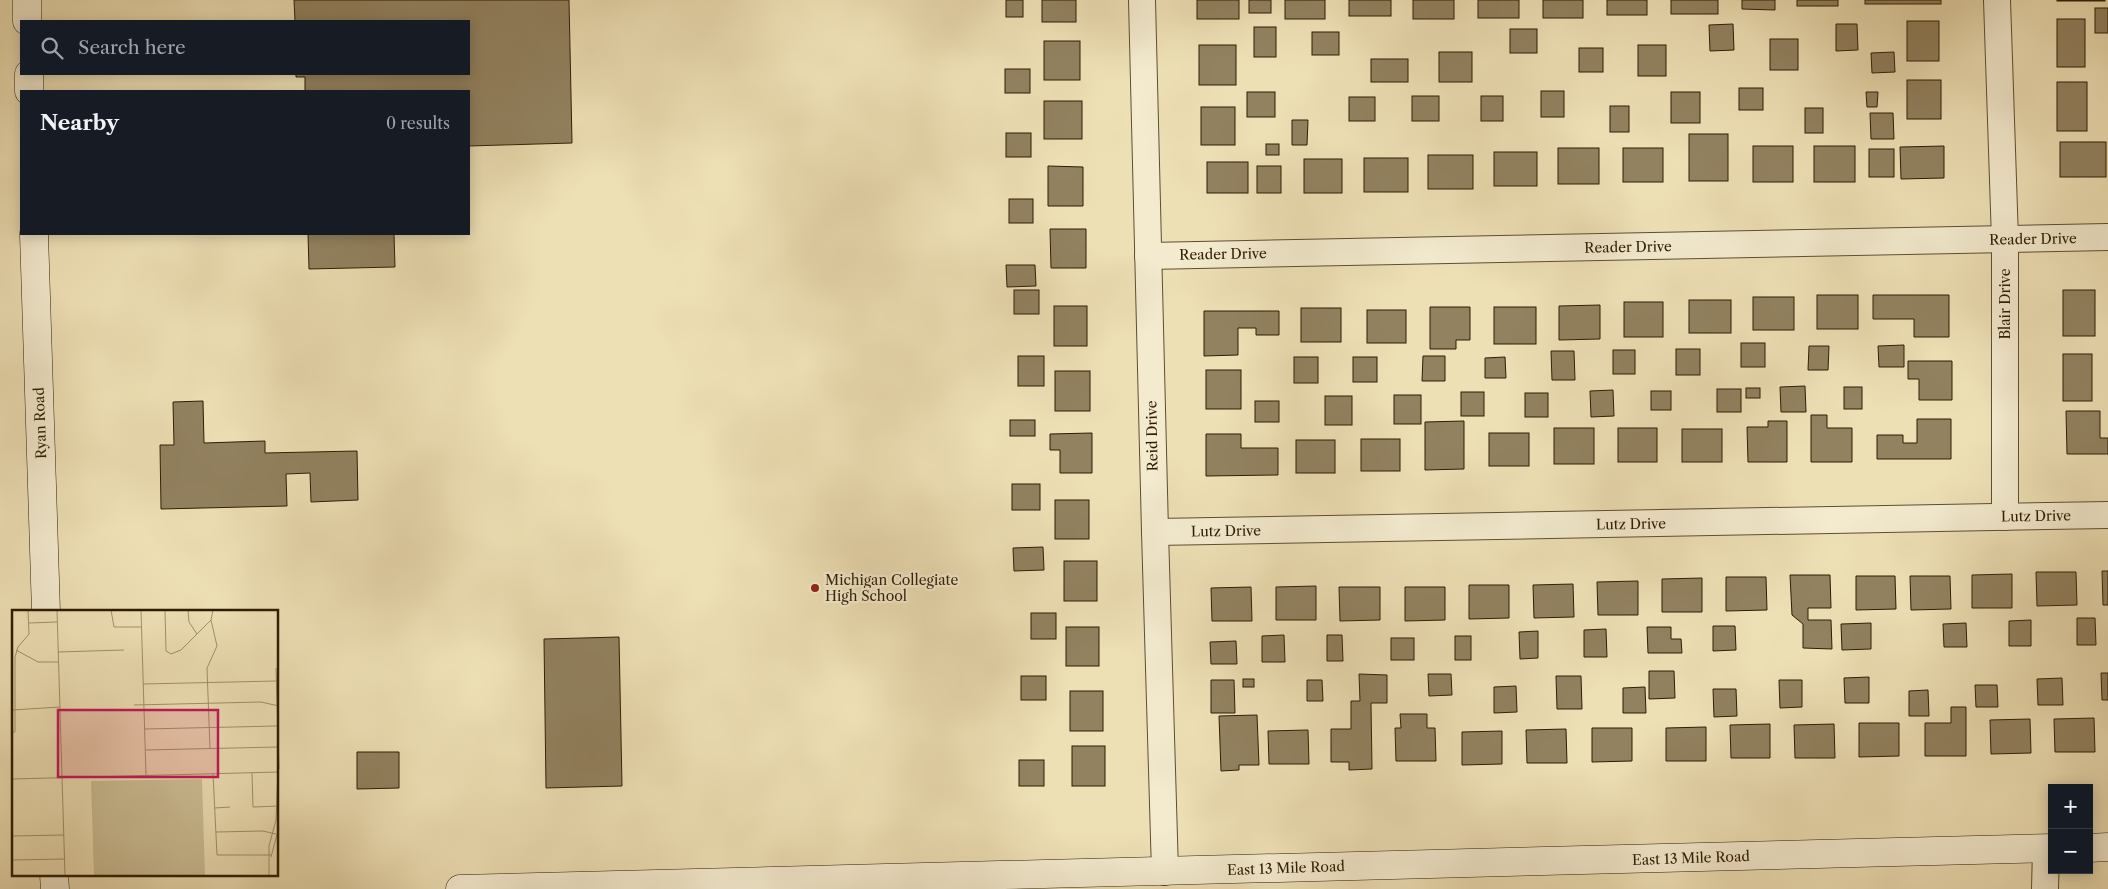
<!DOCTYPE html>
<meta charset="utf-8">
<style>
:root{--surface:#171b24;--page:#242831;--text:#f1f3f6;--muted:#9ea1a6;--line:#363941}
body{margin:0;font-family:"Libre Caslon Text",serif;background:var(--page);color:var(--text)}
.controls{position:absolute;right:15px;bottom:15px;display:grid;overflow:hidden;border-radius:0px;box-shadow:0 2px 12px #0003}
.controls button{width:45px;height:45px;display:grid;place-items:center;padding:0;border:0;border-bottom:1px solid var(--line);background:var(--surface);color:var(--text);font:25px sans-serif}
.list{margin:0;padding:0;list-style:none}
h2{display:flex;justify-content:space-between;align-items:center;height:65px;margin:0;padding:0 20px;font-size:21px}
h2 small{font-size:16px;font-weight:400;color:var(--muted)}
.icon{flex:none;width:28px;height:28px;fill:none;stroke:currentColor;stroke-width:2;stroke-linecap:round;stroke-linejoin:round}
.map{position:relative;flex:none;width:2108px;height:889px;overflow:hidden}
.search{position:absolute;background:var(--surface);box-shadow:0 2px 12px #0003;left:20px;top:20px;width:450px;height:55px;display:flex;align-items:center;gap:12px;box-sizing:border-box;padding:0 18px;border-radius:0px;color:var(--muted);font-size:19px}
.panel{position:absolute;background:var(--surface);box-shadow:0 2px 12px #0003;left:20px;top:90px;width:450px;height:145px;border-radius:0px}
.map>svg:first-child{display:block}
.building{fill:#928260;stroke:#2e1d03}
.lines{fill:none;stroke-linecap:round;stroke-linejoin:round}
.street-casing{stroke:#5e4e30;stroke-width:28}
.secondary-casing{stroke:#2e1d03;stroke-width:29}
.street{stroke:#f4ebcf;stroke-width:26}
.secondary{stroke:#f4ebcf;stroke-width:28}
.poi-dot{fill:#8f2418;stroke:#f4ebcf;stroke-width:2}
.labels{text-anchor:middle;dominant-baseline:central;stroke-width:4.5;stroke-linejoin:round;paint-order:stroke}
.street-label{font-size:14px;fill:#2e1d03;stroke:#f4ebcf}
.poi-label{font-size:14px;fill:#2e1d03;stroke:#f4ebcf;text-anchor:start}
.inset-road{fill:none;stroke:#a1926e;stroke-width:1}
.view{fill:#c2185b;fill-opacity:0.15;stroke:#c2185b;stroke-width:2.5}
.inset-edge{fill:none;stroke:#2e1d03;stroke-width:2.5}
</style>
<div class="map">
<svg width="2108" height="889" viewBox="0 0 2108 889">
<rect width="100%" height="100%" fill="#eee0b5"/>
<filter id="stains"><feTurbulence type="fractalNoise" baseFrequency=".004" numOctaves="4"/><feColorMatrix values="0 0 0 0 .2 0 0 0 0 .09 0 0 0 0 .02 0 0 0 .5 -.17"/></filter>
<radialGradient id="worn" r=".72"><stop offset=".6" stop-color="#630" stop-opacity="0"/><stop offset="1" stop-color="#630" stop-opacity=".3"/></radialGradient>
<!-- building -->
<g class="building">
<path d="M 294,0 L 569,0 L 572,143 L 469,146 L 469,91 L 305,91 L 305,77 L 296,77 L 296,74 L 469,74 L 469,21 L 295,21 Z"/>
<rect x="1006" y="0" width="17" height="17"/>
<rect x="1042" y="0" width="34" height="22"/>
<rect x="1197" y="0" width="42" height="19"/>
<rect x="1249" y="0" width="22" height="13"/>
<rect x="1285" y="0" width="40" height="19"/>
<rect x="1349" y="0" width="42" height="16"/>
<rect x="1413" y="0" width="41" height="19"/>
<rect x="1478" y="0" width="41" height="18"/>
<rect x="1543" y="0" width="40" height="18"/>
<rect x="1607" y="0" width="40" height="15"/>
<rect x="1671" y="0" width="47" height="14"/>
<path d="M 1742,0 L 1775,0 L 1775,10 L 1742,9 Z"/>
<rect x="1797" y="0" width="41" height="6"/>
<rect x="1865" y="0" width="76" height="4"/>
<rect x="2057" y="0" width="48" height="1"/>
<rect x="2095" y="8" width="13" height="25"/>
<rect x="2057" y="19" width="28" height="48"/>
<rect x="1907" y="21" width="32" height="40"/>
<path d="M 1733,24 L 1734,50 L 1710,51 L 1709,25 Z"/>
<path d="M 1836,24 L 1857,24 L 1858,50 L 1836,51 Z"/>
<rect x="1254" y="27" width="22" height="30"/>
<rect x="1510" y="29" width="27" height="24"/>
<rect x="1312" y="32" width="27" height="23"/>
<rect x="1770" y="39" width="28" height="31"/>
<rect x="1044" y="41" width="36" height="39"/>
<rect x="1199" y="45" width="37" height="40"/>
<rect x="1638" y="45" width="28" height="31"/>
<rect x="1579" y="48" width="24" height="24"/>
<rect x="1439" y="52" width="33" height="30"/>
<path d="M 1894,52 L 1895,72 L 1872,73 L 1871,53 Z"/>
<rect x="1371" y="59" width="37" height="23"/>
<rect x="1005" y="69" width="25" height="24"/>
<rect x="1907" y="80" width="34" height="39"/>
<rect x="2057" y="82" width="30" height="49"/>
<rect x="1739" y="88" width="24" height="22"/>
<rect x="1541" y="91" width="23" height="26"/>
<rect x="1247" y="92" width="28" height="25"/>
<rect x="1671" y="92" width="29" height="31"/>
<path d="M 1866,92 L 1878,92 L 1877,107 L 1867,107 Z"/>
<rect x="1412" y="96" width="27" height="25"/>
<rect x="1481" y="96" width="22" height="25"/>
<rect x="1349" y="97" width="26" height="24"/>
<rect x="1044" y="101" width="38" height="38"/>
<rect x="1610" y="106" width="19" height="26"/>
<rect x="1201" y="107" width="34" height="38"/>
<rect x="1805" y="108" width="18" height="25"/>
<path d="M 1870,113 L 1893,113 L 1894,139 L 1871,139 Z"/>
<path d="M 1292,120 L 1308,120 L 1307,145 L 1292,145 Z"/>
<rect x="1006" y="133" width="25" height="24"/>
<rect x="1689" y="134" width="39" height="47"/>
<rect x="2060" y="142" width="46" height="35"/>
<rect x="1266" y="144" width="13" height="11"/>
<rect x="1753" y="146" width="40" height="36"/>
<rect x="1814" y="146" width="41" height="36"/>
<path d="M 1944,146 L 1944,178 L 1901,179 L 1900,147 Z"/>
<rect x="1558" y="148" width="41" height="36"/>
<rect x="1623" y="148" width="40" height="34"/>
<rect x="1869" y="149" width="25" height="28"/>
<rect x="1494" y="152" width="43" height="34"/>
<rect x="1428" y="155" width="45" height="34"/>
<rect x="1364" y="158" width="44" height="34"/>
<rect x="1304" y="159" width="38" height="34"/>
<rect x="1207" y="162" width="41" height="31"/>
<path d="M 1048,166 L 1083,167 L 1083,206 L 1048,206 Z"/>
<rect x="1257" y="166" width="24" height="27"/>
<rect x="1009" y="199" width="24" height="24"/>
<path d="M 1050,229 L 1086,229 L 1086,268 L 1051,268 Z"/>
<path d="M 308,234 L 394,234 L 395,267 L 309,269 Z"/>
<path d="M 1006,265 L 1035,265 L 1036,286 L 1007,287 Z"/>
<rect x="1014" y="290" width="25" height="24"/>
<rect x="2063" y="290" width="32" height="46"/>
<rect x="1817" y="295" width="41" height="34"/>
<path d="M 1873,295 L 1949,295 L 1949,337 L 1914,337 L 1914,319 L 1873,319 Z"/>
<rect x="1753" y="297" width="41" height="33"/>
<rect x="1689" y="300" width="42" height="33"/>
<rect x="1624" y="302" width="39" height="35"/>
<path d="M 1600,305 L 1600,339 L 1559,340 L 1559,306 Z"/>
<rect x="1054" y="306" width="33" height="40"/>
<path d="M 1430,307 L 1470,307 L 1470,340 L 1456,340 L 1456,349 L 1430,349 Z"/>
<rect x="1494" y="307" width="42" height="37"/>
<rect x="1301" y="308" width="40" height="34"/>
<rect x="1367" y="310" width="39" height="33"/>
<path d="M 1204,311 L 1279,311 L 1279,335 L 1256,335 L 1256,328 L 1238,328 L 1238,355 L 1204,356 Z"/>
<rect x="1741" y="343" width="24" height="24"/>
<path d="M 1904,345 L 1904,367 L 1879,367 L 1878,346 Z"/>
<path d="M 1809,346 L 1829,346 L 1828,370 L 1808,370 Z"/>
<rect x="1676" y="349" width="24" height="26"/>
<rect x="1613" y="350" width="22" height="24"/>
<path d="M 1551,351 L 1574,351 L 1575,380 L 1552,380 Z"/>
<rect x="2063" y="354" width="29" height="47"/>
<rect x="1018" y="356" width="26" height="30"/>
<path d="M 1423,356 L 1445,356 L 1445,381 L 1422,381 Z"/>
<rect x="1294" y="357" width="24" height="26"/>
<rect x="1353" y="357" width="24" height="25"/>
<path d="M 1505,357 L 1506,378 L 1485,378 L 1485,358 Z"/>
<path d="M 1908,361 L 1952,361 L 1952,400 L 1919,400 L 1919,379 L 1908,379 Z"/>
<rect x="1206" y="370" width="35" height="39"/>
<rect x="1055" y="371" width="35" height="40"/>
<path d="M 1805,386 L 1806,412 L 1781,412 L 1780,387 Z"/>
<rect x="1844" y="387" width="18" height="22"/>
<rect x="1746" y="388" width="14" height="10"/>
<rect x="1717" y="389" width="24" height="23"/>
<path d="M 1613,390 L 1614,416 L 1591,417 L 1590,391 Z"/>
<rect x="1651" y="391" width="20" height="19"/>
<rect x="1461" y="392" width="23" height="24"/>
<rect x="1525" y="393" width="23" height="24"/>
<rect x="1394" y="395" width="27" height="29"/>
<rect x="1325" y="396" width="27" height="29"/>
<path d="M 203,401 L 204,443 L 265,441 L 265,453 L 357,451 L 358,500 L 311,502 L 310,473 L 286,474 L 287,506 L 161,509 L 160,445 L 174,445 L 173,402 Z"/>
<rect x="1255" y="401" width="24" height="21"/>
<path d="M 2066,411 L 2100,411 L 2100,438 L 2108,438 L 2108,454 L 2067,454 Z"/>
<path d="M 1811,415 L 1827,415 L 1827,428 L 1852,428 L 1852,462 L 1811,462 Z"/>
<path d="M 1917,419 L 1951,419 L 1951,459 L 1877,459 L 1877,435 L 1903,435 L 1903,443 L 1917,443 Z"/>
<rect x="1010" y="420" width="25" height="16"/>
<path d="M 1464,421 L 1464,469 L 1425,470 L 1425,422 Z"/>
<path d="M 1768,421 L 1787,421 L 1787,462 L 1748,462 L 1747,427 L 1768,427 Z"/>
<rect x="1554" y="428" width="40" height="36"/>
<rect x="1618" y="428" width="39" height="34"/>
<rect x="1682" y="429" width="40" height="33"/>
<path d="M 1092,433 L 1092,473 L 1060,473 L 1060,450 L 1050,450 L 1050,434 Z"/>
<rect x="1489" y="433" width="40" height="33"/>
<path d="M 1206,434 L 1241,434 L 1241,448 L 1278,448 L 1278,475 L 1206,476 Z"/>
<rect x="1361" y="439" width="39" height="32"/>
<rect x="1296" y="440" width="39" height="33"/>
<rect x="1012" y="484" width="28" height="26"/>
<rect x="1055" y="500" width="34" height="39"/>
<path d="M 1043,547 L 1044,570 L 1014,571 L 1013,548 Z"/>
<rect x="1064" y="561" width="33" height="40"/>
<path d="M 2102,571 L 2108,571 L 2108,605 L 2103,605 Z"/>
<path d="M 2036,572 L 2076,572 L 2077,605 L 2037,606 Z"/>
<path d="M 2012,574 L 2012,608 L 1972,608 L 1972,575 Z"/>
<path d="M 1790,575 L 1830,575 L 1831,608 L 1808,608 L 1808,620 L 1831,620 L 1832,649 L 1803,648 L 1803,624 L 1792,615 Z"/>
<path d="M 1856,576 L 1895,576 L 1896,609 L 1856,610 Z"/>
<path d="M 1910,576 L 1950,576 L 1951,609 L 1911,610 Z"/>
<path d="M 1726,577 L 1766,577 L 1767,610 L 1726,611 Z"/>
<path d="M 1702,578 L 1702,612 L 1662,612 L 1662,579 Z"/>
<path d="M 1638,581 L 1638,615 L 1598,615 L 1597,582 Z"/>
<path d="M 1573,584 L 1574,617 L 1534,618 L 1533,585 Z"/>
<path d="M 1469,585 L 1509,585 L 1509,618 L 1469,619 Z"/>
<path d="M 1316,586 L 1316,620 L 1276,620 L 1276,587 Z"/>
<path d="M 1251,587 L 1252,621 L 1212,621 L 1211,588 Z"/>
<path d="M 1339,587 L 1380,587 L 1380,620 L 1340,621 Z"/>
<path d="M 1405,587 L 1445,587 L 1445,620 L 1405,621 Z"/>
<rect x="1031" y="613" width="25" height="26"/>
<path d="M 2077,618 L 2095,618 L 2096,645 L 2077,645 Z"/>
<path d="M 2031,620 L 2031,646 L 2009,646 L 2009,621 Z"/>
<path d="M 1871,623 L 1871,649 L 1842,650 L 1841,624 Z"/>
<path d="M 1966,623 L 1967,647 L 1944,647 L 1943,624 Z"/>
<path d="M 1713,626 L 1735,626 L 1736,650 L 1713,651 Z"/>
<rect x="1066" y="627" width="33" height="39"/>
<path d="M 1647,627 L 1671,627 L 1671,639 L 1681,639 L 1682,653 L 1648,653 Z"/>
<path d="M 1606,629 L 1607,657 L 1584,657 L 1584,630 Z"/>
<path d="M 1538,631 L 1538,658 L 1520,659 L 1519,632 Z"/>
<path d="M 1284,635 L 1285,662 L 1262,662 L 1262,636 Z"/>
<path d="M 1327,635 L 1342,635 L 1343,661 L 1327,661 Z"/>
<rect x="1455" y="636" width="16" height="24"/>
<path d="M 619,637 L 622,786 L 546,788 L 544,639 Z"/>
<rect x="1391" y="638" width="23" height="22"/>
<path d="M 1236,641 L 1237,664 L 1211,664 L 1210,642 Z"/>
<path d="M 1649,671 L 1674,671 L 1675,698 L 1649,699 Z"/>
<path d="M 2101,673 L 2108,673 L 2108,700 L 2102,700 Z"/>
<path d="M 1359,674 L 1387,675 L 1387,703 L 1371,703 L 1372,769 L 1349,770 L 1349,762 L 1331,762 L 1331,729 L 1351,729 L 1351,701 L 1360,701 Z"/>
<path d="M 1428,674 L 1451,674 L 1452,695 L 1429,696 Z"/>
<rect x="1021" y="676" width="25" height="24"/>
<path d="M 1556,676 L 1581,676 L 1582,709 L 1557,709 Z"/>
<path d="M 1869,677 L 1869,703 L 1845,703 L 1844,678 Z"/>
<path d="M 2062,678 L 2063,705 L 2038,705 L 2037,679 Z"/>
<rect x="1243" y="679" width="11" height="8"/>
<path d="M 1211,680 L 1234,680 L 1235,713 L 1211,713 Z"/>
<path d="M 1307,680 L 1322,680 L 1323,701 L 1307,701 Z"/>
<path d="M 1779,680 L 1802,680 L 1802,707 L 1780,708 Z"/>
<path d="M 1975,685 L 1997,685 L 1998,707 L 1976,707 Z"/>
<path d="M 1516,686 L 1517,712 L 1494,713 L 1494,687 Z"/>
<path d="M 1645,687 L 1646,713 L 1623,713 L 1623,688 Z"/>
<path d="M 1713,689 L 1736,689 L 1737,716 L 1714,717 Z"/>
<path d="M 1928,690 L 1929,716 L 1909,716 L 1909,691 Z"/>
<rect x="1070" y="691" width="33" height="40"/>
<path d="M 1951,707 L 1966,707 L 1966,756 L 1925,756 L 1925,723 L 1951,723 Z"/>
<path d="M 1400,714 L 1427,714 L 1427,728 L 1435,728 L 1436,761 L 1396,761 L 1395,728 L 1401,728 Z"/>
<path d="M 1257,715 L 1259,765 L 1239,765 L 1239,770 L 1221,771 L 1219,716 Z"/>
<path d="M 2094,718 L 2095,752 L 2055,752 L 2054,719 Z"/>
<path d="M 2030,719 L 2031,753 L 1991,754 L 1990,720 Z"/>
<path d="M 1859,723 L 1899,723 L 1899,756 L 1859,757 Z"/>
<path d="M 1770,724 L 1770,758 L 1731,758 L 1730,725 Z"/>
<path d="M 1834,724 L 1835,758 L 1795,758 L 1794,725 Z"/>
<path d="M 1706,727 L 1706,761 L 1666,761 L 1666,728 Z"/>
<path d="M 1592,728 L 1632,728 L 1632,761 L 1592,762 Z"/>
<path d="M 1566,729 L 1567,763 L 1527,763 L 1526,730 Z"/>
<path d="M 1308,730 L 1309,764 L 1269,764 L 1268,731 Z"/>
<path d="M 1502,731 L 1502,764 L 1462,765 L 1462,732 Z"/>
<rect x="1072" y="746" width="33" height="40"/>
<path d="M 357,752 L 399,752 L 399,788 L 357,789 Z"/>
<rect x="1019" y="760" width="25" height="26"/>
</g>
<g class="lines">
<!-- street casing -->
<g class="street-casing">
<g id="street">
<path d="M 1142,0 L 1155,532 L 1165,872"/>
<path d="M 1997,0 L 2005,240 L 2005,517"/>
<path d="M 1148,256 L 2108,237"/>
<path d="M 1155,532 L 2108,515"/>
<path d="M 2045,889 L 2046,849"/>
</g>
</g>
<!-- secondary casing -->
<g class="secondary-casing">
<g id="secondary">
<path d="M 27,0 L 27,21"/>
<path d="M 29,74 L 29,91"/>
<path d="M 34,234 L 46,612"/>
<path d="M 2089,848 L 2108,847"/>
<path d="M 54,875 L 55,889"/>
<path d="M 460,889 L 2052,848"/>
</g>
</g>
<!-- street -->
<use href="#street" class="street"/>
<!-- secondary -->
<use href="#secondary" class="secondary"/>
</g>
<!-- markers -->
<circle class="poi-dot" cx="815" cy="588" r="5"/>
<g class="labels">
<!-- street labels -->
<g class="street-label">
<text transform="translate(2033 239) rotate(-1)">Reader Drive</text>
<text transform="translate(1628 247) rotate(-1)">Reader Drive</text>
<text transform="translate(1223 254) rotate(-1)">Reader Drive</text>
<text transform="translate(2005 304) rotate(-90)">Blair Drive</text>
<text transform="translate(40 423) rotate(-92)">Ryan Road</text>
<text transform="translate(1152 436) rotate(-91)">Reid Drive</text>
<text transform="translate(2036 516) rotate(-1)">Lutz Drive</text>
<text transform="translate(1631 524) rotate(-1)">Lutz Drive</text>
<text transform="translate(1226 531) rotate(-1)">Lutz Drive</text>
<text transform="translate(1691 858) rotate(-2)">East 13 Mile Road</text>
<text transform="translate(1286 868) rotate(-2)">East 13 Mile Road</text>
</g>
<!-- poi labels -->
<g class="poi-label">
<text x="825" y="580">Michigan Collegiate<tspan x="825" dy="16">High School</tspan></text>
</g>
</g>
<!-- overview -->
<g transform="translate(12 610)">
<rect width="266" height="266" fill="#eee0b5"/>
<path d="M 190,169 L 193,266 L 82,266 L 79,171 Z" fill="#cdbf97"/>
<path class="inset-road" d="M 45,0 L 53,266M 99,0 L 102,17 L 129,17M 129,0 L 134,165M 153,0 L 154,41 L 159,44 L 169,40 L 199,10M 176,0 L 177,12 L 185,24M 17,13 L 45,12M 4,40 L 26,52 L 47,52M 46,42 L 112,40M 264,58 L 267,159M 131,74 L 264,71M 122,95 L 249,92 L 267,96M 0,100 L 48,97M 133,119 L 265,116M 0,122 L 3,122 L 3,47 L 6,37 L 17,24 L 16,0M 198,139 L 195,58 L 205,36 L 199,10 L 201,0M 133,140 L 266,137M 240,163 L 241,197 L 267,196M 201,164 L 205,245 L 259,245M 0,169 L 267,162M 203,198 L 218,197M 204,222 L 251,221 L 264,224M 0,226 L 52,225M 259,247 L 267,217M 0,250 L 53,249M 257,266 L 257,236 L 264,210 L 266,160"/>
<path class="view" d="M 46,100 L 206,100 L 206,167 L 46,167 Z"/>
<rect width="266" height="266" class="inset-edge"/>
</g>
<rect width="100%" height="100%" filter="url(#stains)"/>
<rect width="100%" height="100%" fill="url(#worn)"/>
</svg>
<div class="controls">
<button>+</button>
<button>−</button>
</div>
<div class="search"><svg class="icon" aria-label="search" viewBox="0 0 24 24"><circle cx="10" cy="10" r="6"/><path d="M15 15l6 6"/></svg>Search here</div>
<section class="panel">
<h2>Nearby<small>0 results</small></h2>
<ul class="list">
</ul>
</section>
</div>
